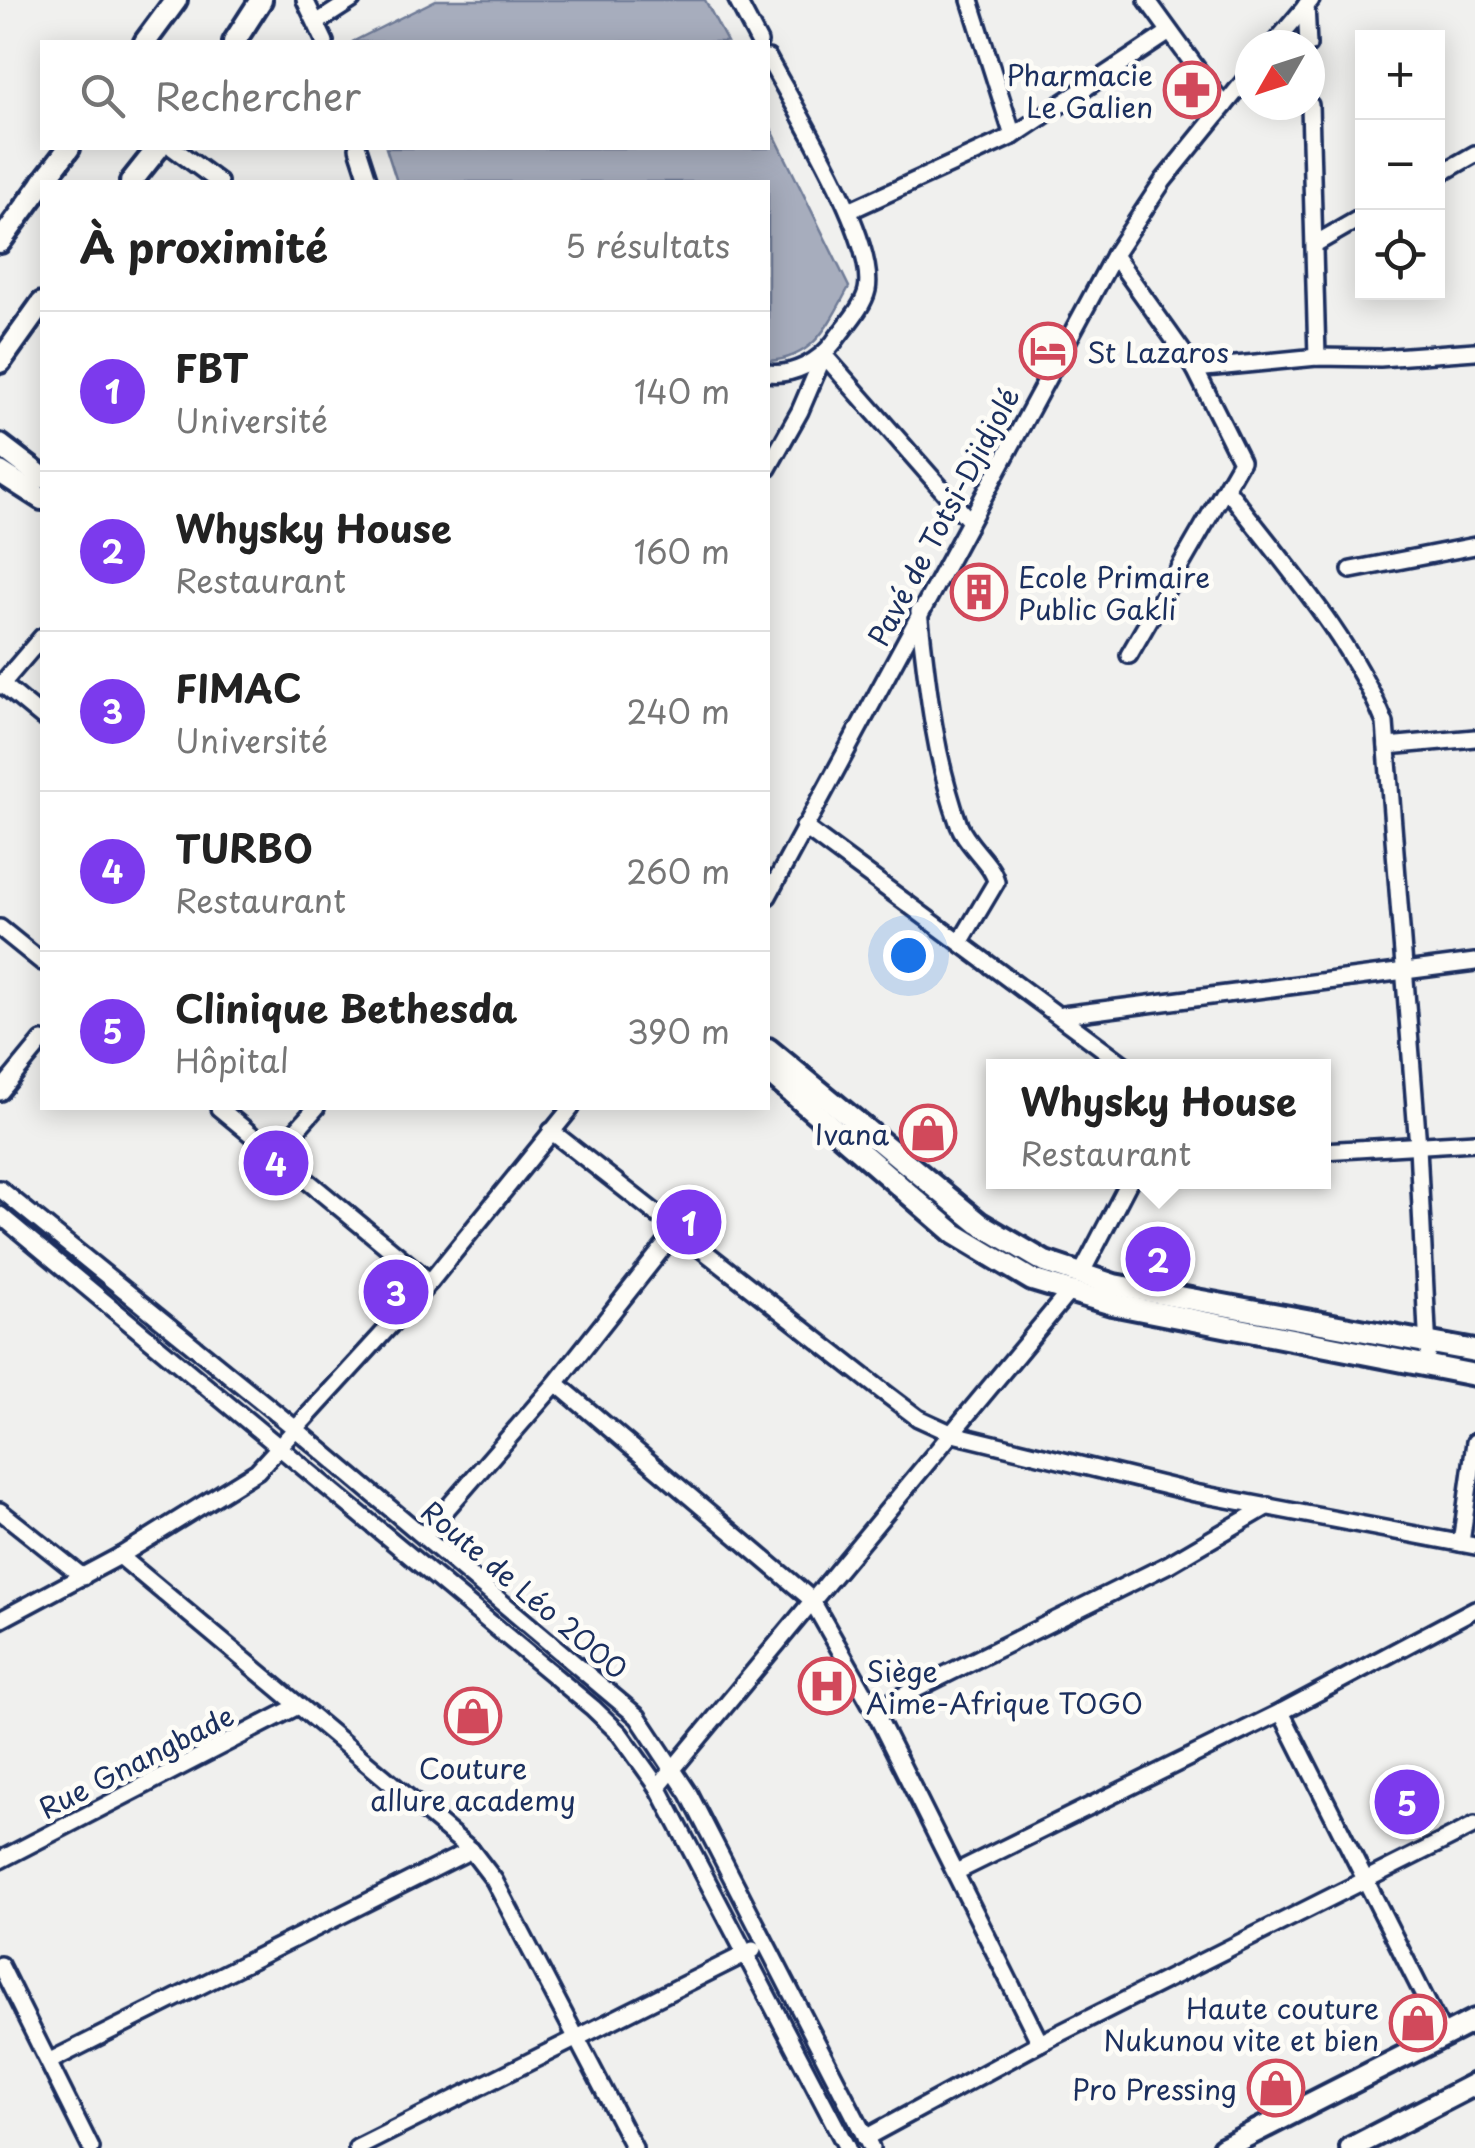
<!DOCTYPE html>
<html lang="fr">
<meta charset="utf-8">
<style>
:root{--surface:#fff;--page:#f2f2f2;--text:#222;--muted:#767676;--line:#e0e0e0;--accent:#7c3aed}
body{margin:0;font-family:"Playpen Sans",sans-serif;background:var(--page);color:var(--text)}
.controls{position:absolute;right:30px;top:30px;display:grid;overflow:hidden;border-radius:0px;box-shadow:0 5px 25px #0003}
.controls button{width:90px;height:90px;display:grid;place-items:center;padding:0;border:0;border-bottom:2px solid var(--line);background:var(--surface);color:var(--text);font:50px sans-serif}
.compass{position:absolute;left:1235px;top:30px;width:90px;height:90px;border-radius:50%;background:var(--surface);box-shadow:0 5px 25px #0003;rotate:231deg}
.you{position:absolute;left:908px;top:955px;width:35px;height:35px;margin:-25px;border:8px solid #fff;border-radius:50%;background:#1a73e8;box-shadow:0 0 0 15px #1a73e833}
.badge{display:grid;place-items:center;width:65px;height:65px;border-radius:50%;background:var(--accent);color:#fff;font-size:32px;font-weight:700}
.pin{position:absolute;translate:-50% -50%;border:5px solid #fff;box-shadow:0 2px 10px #0006}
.popup{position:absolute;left:986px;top:1059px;width:345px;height:130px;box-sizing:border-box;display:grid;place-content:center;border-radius:0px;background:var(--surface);filter:drop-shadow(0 2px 8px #0005);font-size:32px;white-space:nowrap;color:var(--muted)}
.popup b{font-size:38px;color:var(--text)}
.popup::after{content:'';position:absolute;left:50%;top:100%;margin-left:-20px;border:20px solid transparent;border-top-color:var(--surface)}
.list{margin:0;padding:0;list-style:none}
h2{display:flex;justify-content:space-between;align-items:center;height:130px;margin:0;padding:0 40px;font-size:42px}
h2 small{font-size:32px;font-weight:400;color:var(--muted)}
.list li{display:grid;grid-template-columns:65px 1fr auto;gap:30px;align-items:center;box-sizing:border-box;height:160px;padding:0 40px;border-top:2px solid var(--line)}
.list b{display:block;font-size:38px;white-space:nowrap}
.list p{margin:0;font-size:32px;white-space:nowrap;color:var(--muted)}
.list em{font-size:32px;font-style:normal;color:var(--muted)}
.icon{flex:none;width:55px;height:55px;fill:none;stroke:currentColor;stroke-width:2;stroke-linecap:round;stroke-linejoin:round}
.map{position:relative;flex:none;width:1475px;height:2148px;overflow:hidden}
.search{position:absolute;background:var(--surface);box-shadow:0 5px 25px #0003;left:40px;top:40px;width:730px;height:110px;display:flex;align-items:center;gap:25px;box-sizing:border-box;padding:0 35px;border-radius:0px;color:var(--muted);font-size:38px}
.panel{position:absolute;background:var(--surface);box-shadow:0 5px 25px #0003;left:40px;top:180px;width:730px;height:930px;border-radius:0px}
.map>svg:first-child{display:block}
.water{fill:#a7adbd;stroke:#6f7b97;stroke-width:2.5}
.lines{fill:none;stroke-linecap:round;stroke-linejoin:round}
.minor-casing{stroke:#1b2f5e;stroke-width:22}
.major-casing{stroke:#1b2f5e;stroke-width:28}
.minor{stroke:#fdfcf7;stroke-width:15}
.major{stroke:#fdfcf7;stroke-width:20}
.labels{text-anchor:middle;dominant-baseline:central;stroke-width:10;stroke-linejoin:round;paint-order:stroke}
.poi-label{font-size:28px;fill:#1b2f5e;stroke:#fdfcf7;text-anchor:end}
.street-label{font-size:28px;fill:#1b2f5e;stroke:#fdfcf7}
</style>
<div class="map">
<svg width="1475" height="2148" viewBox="0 0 1475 2148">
<rect width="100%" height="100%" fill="#f0f0ee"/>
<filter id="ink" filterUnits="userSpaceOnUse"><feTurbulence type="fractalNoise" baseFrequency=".01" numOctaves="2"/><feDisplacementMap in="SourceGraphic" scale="20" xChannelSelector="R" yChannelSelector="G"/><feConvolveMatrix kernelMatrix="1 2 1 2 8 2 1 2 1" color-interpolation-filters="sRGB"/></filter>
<g filter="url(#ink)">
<!-- water -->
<g class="water">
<path d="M 436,0 L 705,0 L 727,42 L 352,42 Z"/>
<path d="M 768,122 L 849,287 C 828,325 815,358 768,361 L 768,182 L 397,182 L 386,148 L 768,148 Z"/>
</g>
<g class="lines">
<!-- minor casing -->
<g class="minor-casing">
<g id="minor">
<path d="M 305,0 L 325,42"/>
<path d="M 737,0 L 759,42"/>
<path d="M 970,0 L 1013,136"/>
<path d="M 1147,0 L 1224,106"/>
<path d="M 1306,5 L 1308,45"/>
<path d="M 318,22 L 352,0"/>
<path d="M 1273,45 L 1311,0"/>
<path d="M 768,58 C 793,105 877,240 867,290 C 863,308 844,327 834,342 C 819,362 793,376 768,373"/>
<path d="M 1310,105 L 1317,357"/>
<path d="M 173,148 L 219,182"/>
<path d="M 358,148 L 369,182"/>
<path d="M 1438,175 L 1475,154"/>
<path d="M 849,211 L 1013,136 L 1168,33"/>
<path d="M 1315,244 L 1362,217"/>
<path d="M 1114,255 L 1195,369 L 1241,461 L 1129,655"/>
<path d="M 1195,369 L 1317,357 L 1380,358 L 1475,351"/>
<path d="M 768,468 L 800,411 L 824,355 L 968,519"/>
<path d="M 1226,488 C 1283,563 1349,635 1385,723 L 1418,1146 L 1428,1352"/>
<path d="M 1351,570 L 1475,546"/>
<path d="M 919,611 C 927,684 934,755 959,825 C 967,846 993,864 996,882 L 961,941"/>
<path d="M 2,684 L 42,717"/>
<path d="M 0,686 L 42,637"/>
<path d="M 1387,746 L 1475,738"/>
<path d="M 804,827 L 1126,1066"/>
<path d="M 768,896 L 1114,255 L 1163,181 L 1250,74"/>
<path d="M 0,928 L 42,962"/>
<path d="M 1063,1015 L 1475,962"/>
<path d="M 0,1092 L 42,1041"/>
<path d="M 219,1108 L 430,1282"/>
<path d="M 551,1131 L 881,1390 L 918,1418 L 953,1434 L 1195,1493 L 1475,1546"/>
<path d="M 1323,1151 L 1475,1142"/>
<path d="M 275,1154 L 316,1108"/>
<path d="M 0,1189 L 297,1430 L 638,1717 L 689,1794 L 871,2148"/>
<path d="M 0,1215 L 593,1708 L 620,1734 L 658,1787 L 847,2148"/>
<path d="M 1080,1276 L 1129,1182"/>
<path d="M 556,1383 L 811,1599 L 874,1710 L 1040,2043"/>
<path d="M 0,1511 L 83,1577"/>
<path d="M 424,1535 L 556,1383 L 677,1230"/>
<path d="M 1461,1543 L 1475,1442"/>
<path d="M 120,1556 L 471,1850 L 494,1880 L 634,2148"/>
<path d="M 0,1620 L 120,1556 L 257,1471 L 430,1282 L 571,1108"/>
<path d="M 874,1710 L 1169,1564 L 1268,1506"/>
<path d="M 1281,1712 L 1444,2036"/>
<path d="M 658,1787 L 1068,1293"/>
<path d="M 0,1860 L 296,1707"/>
<path d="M 956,1872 L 1281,1712 L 1475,1609"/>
<path d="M 0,1965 L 91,2148"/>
<path d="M 50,2061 L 471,1850"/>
<path d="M 865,2138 L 1040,2043 L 1475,1825"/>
<path d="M 357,2148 L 753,1950"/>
</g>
</g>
<!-- major casing -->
<g class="major-casing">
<g id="major">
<path d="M 145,42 L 176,0"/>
<path d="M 234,42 L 261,0"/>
<path d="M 43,182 L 69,148"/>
<path d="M 131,182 L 158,148"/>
<path d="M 0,242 L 42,184"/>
<path d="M 0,362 L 42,303"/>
<path d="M 0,445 L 42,477"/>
<path d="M 0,472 L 42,499"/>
<path d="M 768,1049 L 979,1223 L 1045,1262 L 1114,1285 L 1475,1351"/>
<path d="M 768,1072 L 955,1234 L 1032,1280 L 1112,1304 L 1475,1375"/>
<path d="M 1223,2148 L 1475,2020"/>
<path d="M 1351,2148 L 1475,2084"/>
</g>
</g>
<!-- minor -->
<use href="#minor" class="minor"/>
<!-- major -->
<use href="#major" class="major"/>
</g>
</g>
<!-- icons -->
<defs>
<g id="pharmacy-ring" transform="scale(2.875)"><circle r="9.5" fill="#fdfcf7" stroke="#d1495b" stroke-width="1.5"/><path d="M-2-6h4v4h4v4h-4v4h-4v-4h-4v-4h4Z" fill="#d1495b"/></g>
<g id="hotel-ring" transform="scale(2.875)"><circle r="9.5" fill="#fdfcf7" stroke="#d1495b" stroke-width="1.5"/><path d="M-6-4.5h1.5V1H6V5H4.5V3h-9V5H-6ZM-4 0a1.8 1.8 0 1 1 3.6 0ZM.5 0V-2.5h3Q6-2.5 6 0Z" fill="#d1495b"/></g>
<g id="building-ring" transform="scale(2.875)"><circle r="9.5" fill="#fdfcf7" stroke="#d1495b" stroke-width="1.5"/><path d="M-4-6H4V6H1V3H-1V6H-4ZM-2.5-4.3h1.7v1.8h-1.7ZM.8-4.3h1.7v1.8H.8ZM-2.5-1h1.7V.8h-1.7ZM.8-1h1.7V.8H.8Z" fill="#d1495b"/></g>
<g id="shop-ring" transform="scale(2.875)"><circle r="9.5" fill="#fdfcf7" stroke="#d1495b" stroke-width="1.5"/><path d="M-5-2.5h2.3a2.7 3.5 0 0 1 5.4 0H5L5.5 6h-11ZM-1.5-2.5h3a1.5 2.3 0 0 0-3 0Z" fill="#d1495b"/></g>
<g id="hospital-ring" transform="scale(2.875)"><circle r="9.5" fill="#fdfcf7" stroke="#d1495b" stroke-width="1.5"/><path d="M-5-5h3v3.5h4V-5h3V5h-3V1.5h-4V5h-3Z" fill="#d1495b"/></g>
</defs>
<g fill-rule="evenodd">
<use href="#pharmacy-ring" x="1192" y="90"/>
<use href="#hotel-ring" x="1048" y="351"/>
<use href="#building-ring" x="979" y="592"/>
<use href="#shop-ring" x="928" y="1133"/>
<use href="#hospital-ring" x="827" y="1686"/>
<use href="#shop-ring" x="473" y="1716"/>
<use href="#shop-ring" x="1418" y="2023"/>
<use href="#shop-ring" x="1276" y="2088"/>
</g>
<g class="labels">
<!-- poi labels -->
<g class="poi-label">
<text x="1153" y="74">Pharmacie<tspan x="1153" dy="32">Le Galien</tspan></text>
<text x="1087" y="351" text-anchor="start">St Lazaros</text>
<text x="1018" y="576" text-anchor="start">Ecole Primaire<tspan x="1018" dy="32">Public Gakli</tspan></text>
<text x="889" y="1133">Ivana</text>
<text x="866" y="1670" text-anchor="start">Siège<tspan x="866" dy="32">Aime-Afrique TOGO</tspan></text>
<text x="473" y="1767" text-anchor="middle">Couture<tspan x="473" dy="32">allure academy</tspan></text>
<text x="1379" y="2007">Haute couture<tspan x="1379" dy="32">Nukunou vite et bien</tspan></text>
<text x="1237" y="2088">Pro Pressing</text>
</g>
<!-- street labels -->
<g class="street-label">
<text transform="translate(943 516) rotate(-62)">Pavé de Totsi-Djidjolé</text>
<text transform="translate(525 1589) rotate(40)">Route de Léo 2000</text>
<text transform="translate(136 1761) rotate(-27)">Rue Gnangbade</text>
</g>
</g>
</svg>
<div class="controls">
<button>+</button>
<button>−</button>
<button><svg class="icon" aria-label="locate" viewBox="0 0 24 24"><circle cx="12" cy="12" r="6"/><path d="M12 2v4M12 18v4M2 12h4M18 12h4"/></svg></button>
</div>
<svg class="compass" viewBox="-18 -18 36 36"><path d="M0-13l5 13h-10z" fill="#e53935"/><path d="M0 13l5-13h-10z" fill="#767676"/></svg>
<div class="you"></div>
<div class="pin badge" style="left:689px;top:1222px">1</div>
<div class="pin badge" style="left:1158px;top:1259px">2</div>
<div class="popup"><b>Whysky House</b>Restaurant</div>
<div class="pin badge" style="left:396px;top:1292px">3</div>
<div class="pin badge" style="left:276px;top:1163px">4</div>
<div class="pin badge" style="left:1407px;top:1802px">5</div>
<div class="search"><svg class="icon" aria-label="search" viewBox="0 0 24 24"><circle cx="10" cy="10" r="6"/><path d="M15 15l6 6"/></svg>Rechercher</div>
<section class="panel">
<h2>À proximité<small>5 résultats</small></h2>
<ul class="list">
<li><span class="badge">1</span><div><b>FBT</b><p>Université</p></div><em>140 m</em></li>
<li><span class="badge">2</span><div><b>Whysky House</b><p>Restaurant</p></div><em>160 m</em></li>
<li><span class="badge">3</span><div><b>FIMAC</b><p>Université</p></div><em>240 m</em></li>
<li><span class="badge">4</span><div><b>TURBO</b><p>Restaurant</p></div><em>260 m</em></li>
<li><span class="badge">5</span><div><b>Clinique Bethesda</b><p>Hôpital</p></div><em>390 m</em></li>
</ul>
</section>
</div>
